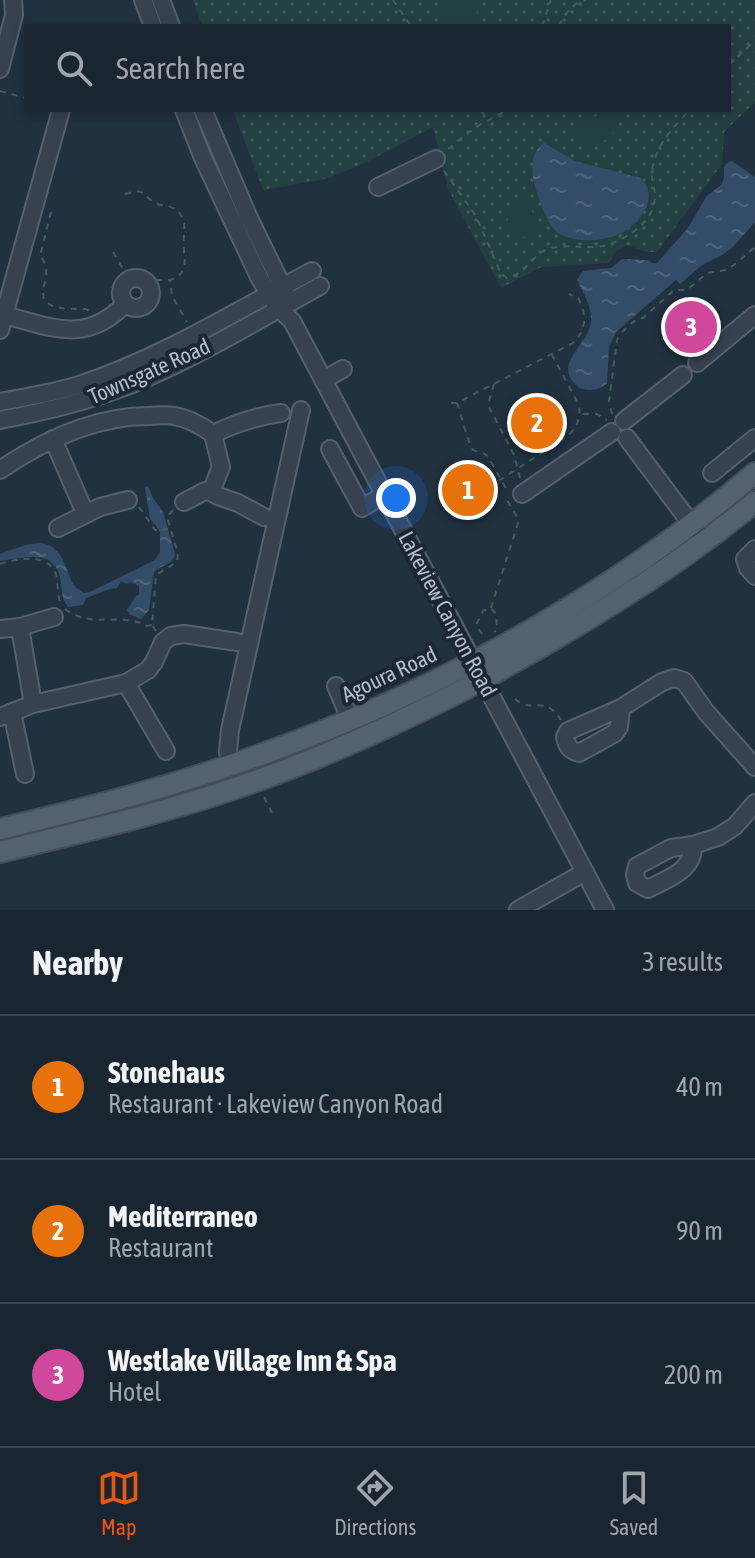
<!DOCTYPE html>
<meta charset="utf-8">
<style>
:root{--surface:#192530;--page:#222d38;--text:#f1f3f6;--muted:#9fa5ab;--line:#37424c;--accent:#ea580c}
body{margin:0;font-family:"Asap Condensed",sans-serif;background:var(--page);color:var(--text)}
.you{position:absolute;left:396px;top:498px;width:28px;height:28px;margin:-20px;border:6px solid #fff;border-radius:50%;background:#1a73e8;box-shadow:0 0 0 12px #1a73e833}
.badge{display:grid;place-items:center;width:52px;height:52px;border-radius:50%;background:var(--accent);color:#fff;font-size:26px;font-weight:700}
.pin{position:absolute;translate:-50% -50%;border:4px solid #fff;box-shadow:0 2px 8px #0006}
.list{margin:0;padding:0;list-style:none}
h2{display:flex;justify-content:space-between;align-items:center;height:104px;margin:0;padding:0 32px;font-size:34px}
h2 small{font-size:26px;font-weight:400;color:var(--muted)}
.list li{display:grid;grid-template-columns:52px 1fr auto;gap:24px;align-items:center;box-sizing:border-box;height:144px;padding:0 32px;border-top:2px solid var(--line)}
.list b{display:block;font-size:30px;white-space:nowrap}
.list p{margin:0;font-size:26px;white-space:nowrap;color:var(--muted)}
.list em{font-size:26px;font-style:normal;color:var(--muted)}
.icon{flex:none;width:44px;height:44px;fill:none;stroke:currentColor;stroke-width:2;stroke-linecap:round;stroke-linejoin:round}
.map{position:relative;flex:none;width:755px;height:910px;overflow:hidden}
.search{position:absolute;background:var(--surface);box-shadow:0 4px 12px #0003;left:24px;right:24px;top:24px;height:88px;display:flex;align-items:center;gap:20px;box-sizing:border-box;padding:0 28px;border-radius:0px;color:var(--muted);font-size:30px}
.sheet{height:536px;background:var(--surface)}
nav{display:flex;justify-content:space-around;align-items:center;box-sizing:border-box;height:112px;border-top:2px solid var(--line);background:var(--surface);font-size:22px;color:var(--muted)}
nav a{display:grid;justify-items:center;gap:4px}
nav .on{color:var(--accent)}
.map>svg:first-child{display:block}
.grass{fill:url(#grass-dots)}
.garden{fill:#234041}
.water{fill:url(#water-ripples)}
.lines{fill:none;stroke-linecap:round;stroke-linejoin:round}
.minor-casing{stroke:#54606e;stroke-width:20}
.major-casing{stroke:#424e5c;stroke-width:24}
.path{stroke:#425d5e;stroke-width:2;stroke-dasharray:6 6;stroke-linecap:butt}
.minor{stroke:#364250;stroke-width:16}
.major{stroke:#546170;stroke-width:20}
.labels{text-anchor:middle;dominant-baseline:central;stroke-width:8;stroke-linejoin:round;paint-order:stroke}
.street-label{font-size:22px;fill:#b2bdcb;stroke:#1b2735}
</style>
<div class="map">
<svg width="755" height="910" viewBox="0 0 755 910">
<defs>
<pattern id="grass-dots" width="8" height="8" patternUnits="userSpaceOnUse" patternTransform="scale(2)"><rect width="8" height="8" fill="#234041"/><path d="M2 2h.1M6 6h.1" fill="none" stroke="#415a5b" stroke-width="1.8" stroke-linecap="round"/></pattern>
<pattern id="water-ripples" width="26" height="14" patternUnits="userSpaceOnUse" patternTransform="scale(2)"><rect width="26" height="14" fill="#334d69"/><path d="M2 4q2-2 4 0t4 0M15 11q2-2 4 0t4 0" fill="none" stroke="#4e657d"/></pattern>
</defs>
<rect width="100%" height="100%" fill="#213140"/>
<!-- grass -->
<path class="grass" d="M 193,0 L 755,0 L 755,102 L 724,132 L 722,164 L 657,252 L 646,252 L 627,245 L 615,252 L 609,263 L 541,267 L 501,288 L 448,189 L 433,127 L 365,163 L 325,179 L 263,190 L 233,110 L 729,110 L 729,26 L 202,26 Z"/>
<!-- garden -->
<g class="garden">
<path d="M 439,0 L 476,0 L 478,9 L 473,26 L 447,26 L 438,12 Z"/>
<path d="M 604,112 C 637,115 608,140 595,147 L 582,144 L 577,137 L 578,125 Z"/>
<path d="M 518,202 L 528,202 L 540,228 L 535,237 L 521,237 L 507,229 L 506,225 L 512,206 Z"/>
</g>
<!-- water -->
<g class="water">
<path d="M 544,143 L 575,161 L 640,178 C 660,195 642,222 623,232 C 606,242 573,244 557,232 C 547,224 537,194 534,182 C 531,168 531,152 544,143 Z"/>
<path d="M 732,161 L 755,177 L 755,222 L 733,247 L 722,255 L 702,265 L 680,284 L 676,280 L 616,332 L 609,347 L 607,383 C 602,388 599,389 591,390 C 583,390 579,389 574,383 C 555,361 589,344 591,322 C 592,307 584,294 577,280 L 583,271 L 611,268 L 622,259 L 647,260 L 653,263 L 657,263 L 688,228 L 706,197 L 721,185 L 724,178 L 724,167 L 727,163 Z"/>
<path d="M 148,486 L 153,498 L 163,512 L 175,554 C 173,565 161,565 154,572 L 149,610 L 141,619 L 130,615 L 127,610 L 136,596 L 139,595 L 139,586 L 131,582 L 127,584 L 121,581 L 117,588 L 110,589 L 86,598 L 83,605 L 68,607 C 62,600 62,592 61,583 C 57,547 26,558 0,561 L 0,554 C 29,544 52,531 66,567 C 71,580 71,585 84,593 L 90,592 L 155,560 L 160,552 L 160,532 L 155,524 L 150,519 L 145,487 Z"/>
</g>
<g class="lines">
<!-- minor casing -->
<g class="minor-casing">
<g id="minor">
<path d="M 143,0 L 153,26"/>
<path d="M 161,0 L 171,26"/>
<path d="M 0,69 L 14,15 L 13,0"/>
<path d="M 184,110 L 203,158 L 260,279 L 278,308 L 292,321 L 605,910"/>
<path d="M 203,110 L 248,216 L 286,294"/>
<path d="M 378,187 L 436,159"/>
<circle cx="136" cy="293" r="15"/>
<path d="M 4,315 C 52,327 85,345 125,304"/>
<path d="M 0,330 L 61,110"/>
<path d="M 697,363 L 755,315"/>
<path d="M 323,380 L 343,369"/>
<path d="M 0,402 C 26,397 53,393 79,385 C 161,358 236,311 312,271"/>
<path d="M 0,420 C 44,412 88,401 130,385 C 196,358 258,320 320,286"/>
<path d="M 624,421 L 683,375"/>
<path d="M 213,434 C 236,423 256,416 281,413"/>
<path d="M 627,438 L 698,533"/>
<path d="M 53,439 L 85,513"/>
<path d="M 330,449 L 362,508 L 384,495"/>
<path d="M 0,470 C 44,440 95,416 149,416 C 157,416 166,414 174,416 C 188,418 202,426 213,434"/>
<path d="M 712,473 L 755,438"/>
<path d="M 211,492 L 221,467 L 213,434"/>
<path d="M 522,494 L 612,432"/>
<path d="M 184,502 L 205,491 L 211,492 L 218,496 L 238,503 L 264,517"/>
<path d="M 58,528 L 100,507 L 128,500"/>
<path d="M 755,549 L 745,559 L 748,568 L 755,576"/>
<path d="M 20,627 L 33,704"/>
<path d="M 0,629 L 20,627 L 54,617"/>
<path d="M 126,683 L 166,751"/>
<path d="M 336,686 L 350,719"/>
<path d="M 621,708 L 619,727 L 615,733 L 579,753 C 569,750 567,746 565,737 L 568,731 L 621,708 L 662,682 L 674,678 L 684,681 L 706,712 L 755,767"/>
<path d="M 12,712 L 25,774"/>
<path d="M 0,717 L 33,704 L 126,683 L 148,670 L 154,662 L 163,642 L 171,636 L 184,634 L 237,642"/>
<path d="M 230,766 L 228,752 L 230,730 L 301,410"/>
<path d="M 693,845 C 694,871 668,878 648,889 L 637,883 L 635,875 L 637,866 L 671,848 L 693,845 L 718,837 L 735,826 L 755,803"/>
<path d="M 518,910 L 585,872"/>
</g>
</g>
<!-- major casing -->
<g class="major-casing">
<g id="major">
<path d="M 0,829 C 75,811 149,793 222,768 C 413,705 602,604 755,473"/>
<path d="M 0,852 C 86,831 173,811 256,781 C 327,756 394,725 461,691 C 564,636 665,576 755,502"/>
</g>
</g>
<!-- path -->
<g class="path">
<path d="M 393,0 L 411,26"/>
<path d="M 542,26 L 551,0"/>
<path d="M 559,26 C 566,13 571,4 586,0"/>
<path d="M 729,65 L 755,40"/>
<path d="M 0,91 L 26,98"/>
<path d="M 481,110 L 487,119"/>
<path d="M 448,149 L 476,127 L 507,110"/>
<path d="M 444,171 L 476,216 L 501,274 L 507,278 C 529,273 532,252 552,248 C 570,244 588,250 607,245 C 628,238 656,221 655,195 C 655,187 651,180 652,171 C 655,146 673,127 690,110"/>
<path d="M 125,194 C 149,187 141,197 158,204 C 167,207 174,205 180,214 C 188,225 182,238 184,250 C 184,257 186,262 183,269 C 181,276 176,278 170,280 L 172,296 L 187,322"/>
<path d="M 51,212 L 40,256 C 62,279 11,311 86,309 L 89,311"/>
<path d="M 113,252 L 129,279"/>
<path d="M 113,294 L 117,280 L 130,270 L 145,272 L 155,280 L 170,280"/>
<path d="M 494,384 L 488,405 L 514,455 L 520,478"/>
<path d="M 451,403 L 457,403 L 573,343 C 587,330 587,314 578,298 L 569,294"/>
<path d="M 457,403 C 463,419 465,435 473,450 L 485,454 L 489,458 L 508,492"/>
<path d="M 583,414 L 597,414 L 607,420"/>
<path d="M 612,414 L 609,401 L 617,340 C 622,331 633,319 643,318 L 674,290 L 687,290 L 707,273 L 726,270 L 734,265 L 755,247"/>
<path d="M 489,487 L 568,436 C 577,426 581,419 579,405 L 552,355"/>
<path d="M 139,507 L 155,530 L 168,529"/>
<path d="M 0,564 C 19,558 52,552 57,578 C 58,587 57,596 61,604"/>
<path d="M 491,608 L 518,523 L 518,519 L 507,500 L 508,496"/>
<path d="M 65,609 C 93,630 120,611 147,626 L 152,625"/>
<path d="M 156,631 L 152,625 L 156,575 L 177,562 L 178,554 L 167,517 L 173,510"/>
<path d="M 482,634 L 476,625 L 483,611 L 491,608 L 496,614 L 497,630 L 494,632"/>
<path d="M 515,699 C 534,715 543,693 561,720"/>
<path d="M 264,797 L 274,817"/>
</g>
<!-- minor -->
<use href="#minor" class="minor"/>
<!-- major -->
<use href="#major" class="major"/>
</g>
<g class="labels">
<!-- street labels -->
<g class="street-label">
<text transform="translate(149 371) rotate(-24)">Townsgate Road</text>
<text transform="translate(448 614) rotate(62)">Lakeview Canyon Road</text>
<text transform="translate(389 674) rotate(-25)">Agoura Road</text>
</g>
</g>
</svg>
<div class="you"></div>
<div class="pin badge" style="left:468px;top:490px;background:#e8710a">1</div>
<div class="pin badge" style="left:537px;top:423px;background:#e8710a">2</div>
<div class="pin badge" style="left:691px;top:327px;background:#d1479c">3</div>
<div class="search"><svg class="icon" aria-label="search" viewBox="0 0 24 24"><circle cx="10" cy="10" r="6"/><path d="M15 15l6 6"/></svg>Search here</div>
</div>
<section class="sheet">
<h2>Nearby<small>3 results</small></h2>
<ul class="list">
<li><span class="badge" style="background:#e8710a">1</span><div><b>Stonehaus</b><p>Restaurant · Lakeview Canyon Road</p></div><em>40 m</em></li>
<li><span class="badge" style="background:#e8710a">2</span><div><b>Mediterraneo</b><p>Restaurant</p></div><em>90 m</em></li>
<li><span class="badge" style="background:#d1479c">3</span><div><b>Westlake Village Inn &amp; Spa</b><p>Hotel</p></div><em>200 m</em></li>
</ul>
</section>
<nav>
<a class="on"><svg class="icon" aria-label="map" viewBox="0 0 24 24"><path d="M3 6l6-2 6 2 6-2v14l-6 2-6-2-6 2zM9 4v14M15 6v14"/></svg>Map</a>
<a><svg class="icon" aria-label="directions" viewBox="0 0 24 24"><path d="M12 3l9 9-9 9-9-9zM9 14v-3h6M13 9l2 2-2 2"/></svg>Directions</a>
<a><svg class="icon" aria-label="saved" viewBox="0 0 24 24"><path d="M7 4h10v16l-5-4-5 4z"/></svg>Saved</a>
</nav>
